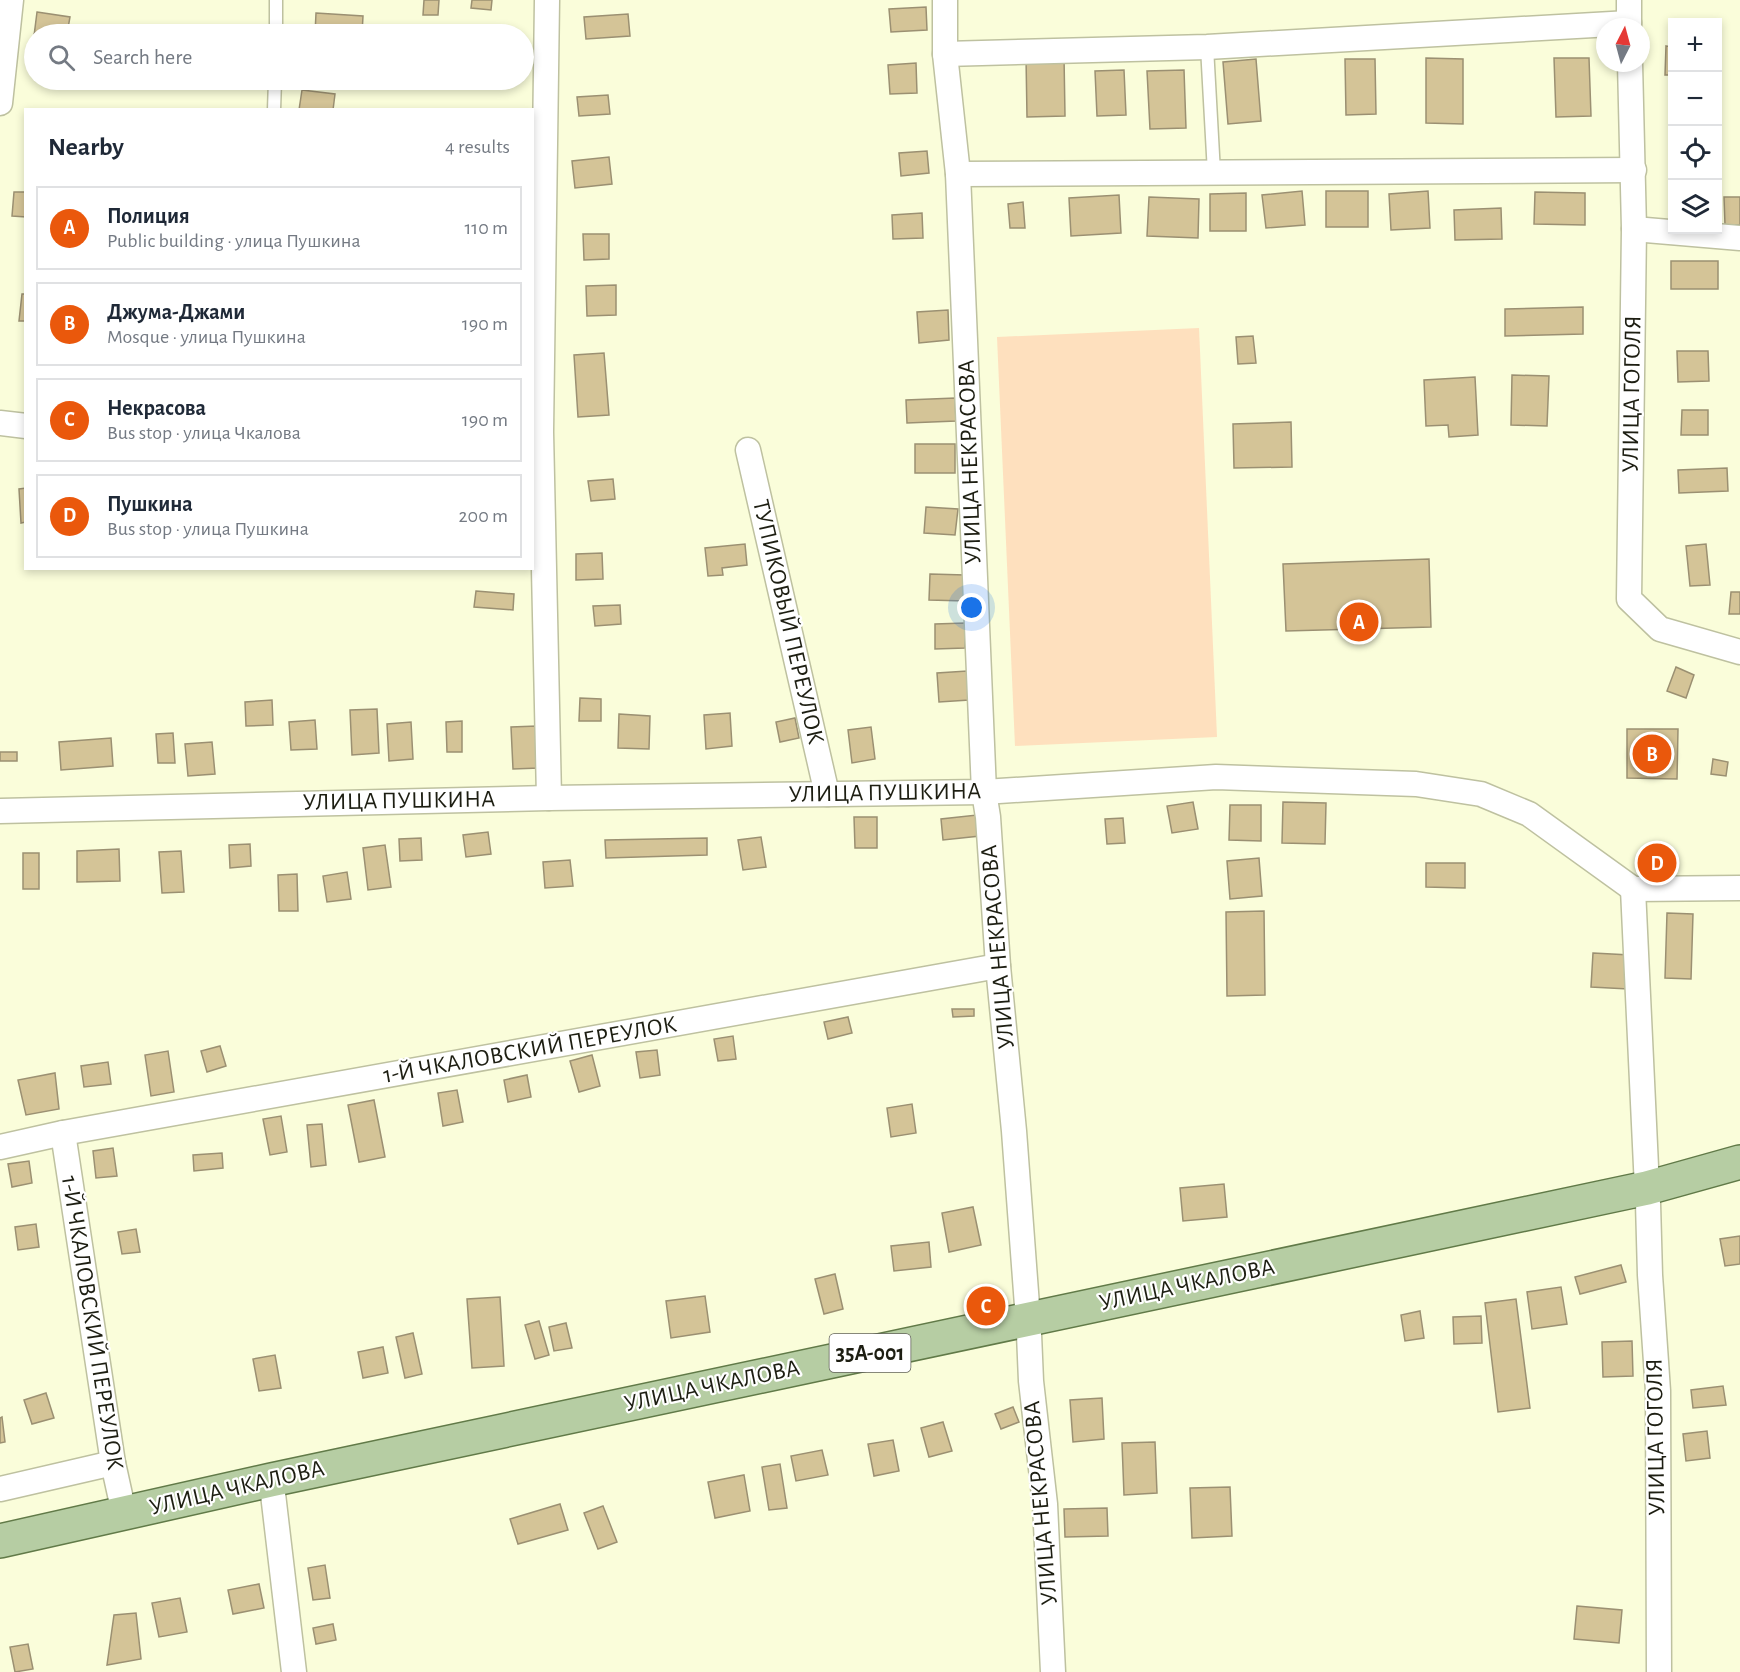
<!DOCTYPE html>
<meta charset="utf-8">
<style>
:root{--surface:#fff;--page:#f6f6f7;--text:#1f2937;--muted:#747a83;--line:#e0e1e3;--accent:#ea580c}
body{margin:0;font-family:"Alegreya Sans",sans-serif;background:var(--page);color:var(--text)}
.controls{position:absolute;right:18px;top:18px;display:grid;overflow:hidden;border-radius:0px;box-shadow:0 3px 9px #0003}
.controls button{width:54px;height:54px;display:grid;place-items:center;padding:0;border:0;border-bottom:2px solid var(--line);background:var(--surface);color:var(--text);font:30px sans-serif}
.compass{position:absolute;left:1596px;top:18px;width:54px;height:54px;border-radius:50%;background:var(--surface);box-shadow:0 3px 9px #0003;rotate:6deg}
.you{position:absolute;left:972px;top:608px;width:21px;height:21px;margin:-15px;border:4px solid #fff;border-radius:50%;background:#1a73e8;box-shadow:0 0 0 9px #1a73e833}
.badge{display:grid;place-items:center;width:39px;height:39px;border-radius:50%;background:var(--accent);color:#fff;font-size:20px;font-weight:700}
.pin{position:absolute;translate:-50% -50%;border:3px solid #fff;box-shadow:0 2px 6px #0006}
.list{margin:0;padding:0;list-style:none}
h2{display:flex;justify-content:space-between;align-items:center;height:78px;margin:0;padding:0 24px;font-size:26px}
h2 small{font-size:20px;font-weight:400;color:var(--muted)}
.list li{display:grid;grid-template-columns:39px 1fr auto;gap:18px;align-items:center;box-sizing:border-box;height:84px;margin:0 12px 12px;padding:0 12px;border:2px solid var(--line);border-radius:0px}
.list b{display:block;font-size:22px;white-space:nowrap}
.list p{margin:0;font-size:20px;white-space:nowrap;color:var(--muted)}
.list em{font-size:20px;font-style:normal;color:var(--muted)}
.icon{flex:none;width:33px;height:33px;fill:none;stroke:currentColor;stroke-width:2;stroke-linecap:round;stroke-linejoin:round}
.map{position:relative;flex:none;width:1740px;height:1672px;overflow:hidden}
.search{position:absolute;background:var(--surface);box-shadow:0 3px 9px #0003;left:24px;top:24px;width:510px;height:66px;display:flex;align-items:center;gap:15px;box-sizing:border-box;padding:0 21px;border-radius:33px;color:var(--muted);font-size:22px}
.panel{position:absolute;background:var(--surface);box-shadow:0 3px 9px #0003;left:24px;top:108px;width:510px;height:462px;border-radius:0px}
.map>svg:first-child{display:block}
.green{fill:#fee0be}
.building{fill:#d4c497;stroke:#9b9072;stroke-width:1.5}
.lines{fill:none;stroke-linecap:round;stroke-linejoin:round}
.service-casing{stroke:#bec1a0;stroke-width:15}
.minor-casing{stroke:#bec1a0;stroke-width:27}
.primary-casing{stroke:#617a48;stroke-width:36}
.service{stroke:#fff;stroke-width:12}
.minor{stroke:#fff;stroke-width:24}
.primary{stroke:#b6cda3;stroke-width:33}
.labels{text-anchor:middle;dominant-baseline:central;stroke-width:4.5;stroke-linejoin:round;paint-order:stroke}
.shield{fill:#fff;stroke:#616259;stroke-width:1.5}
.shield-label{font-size:22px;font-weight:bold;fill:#1d1e12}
.street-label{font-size:24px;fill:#1d1e12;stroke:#fff}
</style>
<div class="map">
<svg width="1740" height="1672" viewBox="0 0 1740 1672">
<rect width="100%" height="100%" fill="#fafdda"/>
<!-- green -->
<path class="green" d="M 1199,328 L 1217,737 L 1015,746 L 997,337 Z"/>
<!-- building -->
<g class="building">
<path d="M 424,0 L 439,0 L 438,15 L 423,15 Z"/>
<path d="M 472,0 L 492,0 L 491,10 L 471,8 Z"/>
<path d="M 926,7 L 927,30 L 891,32 L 889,9 Z"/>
<path d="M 37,12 L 70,17 L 67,34 L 34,34 L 34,44 L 33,44 Z"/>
<path d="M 316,13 L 363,16 L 362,34 L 315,34 Z"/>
<path d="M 628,14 L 630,36 L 586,39 L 584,17 Z"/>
<path d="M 213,29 L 241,30 L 240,34 L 213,34 Z"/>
<path d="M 1666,46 L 1672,47 L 1672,75 L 1665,75 Z"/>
<path d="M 1064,56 L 1065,116 L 1027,117 L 1026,57 Z"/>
<path d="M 1426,58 L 1463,59 L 1463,124 L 1426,123 Z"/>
<path d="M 1554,58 L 1589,58 L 1591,116 L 1556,117 Z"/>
<path d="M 1256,59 L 1261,121 L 1228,124 L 1223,62 Z"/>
<path d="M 1345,59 L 1375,59 L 1376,114 L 1346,115 Z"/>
<path d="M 916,63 L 917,93 L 890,94 L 888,65 Z"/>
<path d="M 1124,70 L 1126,115 L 1097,116 L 1095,71 Z"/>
<path d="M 1184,70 L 1186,128 L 1150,129 L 1147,71 Z"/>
<path d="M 302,90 L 335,94 L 333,110 L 299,110 Z"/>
<path d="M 608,95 L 610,114 L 579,116 L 577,97 Z"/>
<path d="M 927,151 L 929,173 L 901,176 L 899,153 Z"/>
<path d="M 609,157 L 612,184 L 575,188 L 572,161 Z"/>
<path d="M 1302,191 L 1305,225 L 1266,228 L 1262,195 Z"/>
<rect x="1326" y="191" width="42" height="36"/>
<path d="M 1428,191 L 1430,228 L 1391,230 L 1389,194 Z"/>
<path d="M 14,192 L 26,192 L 26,217 L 12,216 Z"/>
<path d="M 1535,192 L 1585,193 L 1585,225 L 1534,224 Z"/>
<path d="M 1246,193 L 1246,231 L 1210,231 L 1210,194 Z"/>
<path d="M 1119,195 L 1121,233 L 1071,236 L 1069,198 Z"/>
<path d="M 1149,197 L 1199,199 L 1198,238 L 1147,236 Z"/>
<path d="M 1724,197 L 1740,197 L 1740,225 L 1725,225 Z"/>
<path d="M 1023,202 L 1025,228 L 1010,228 L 1008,204 Z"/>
<path d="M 1501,208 L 1502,239 L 1455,240 L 1454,210 Z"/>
<path d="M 922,213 L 923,238 L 893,239 L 892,215 Z"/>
<path d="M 583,234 L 609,234 L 609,259 L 584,260 Z"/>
<rect x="1671" y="261" width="47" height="28"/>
<path d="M 616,285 L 616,315 L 587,316 L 586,286 Z"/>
<path d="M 22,294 L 26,294 L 26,321 L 19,321 Z"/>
<path d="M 1583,307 L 1583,334 L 1505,336 L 1505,309 Z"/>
<path d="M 948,310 L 949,340 L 919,343 L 917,312 Z"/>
<path d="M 1253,336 L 1256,363 L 1238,364 L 1236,337 Z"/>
<path d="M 1677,351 L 1708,351 L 1709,381 L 1678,382 Z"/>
<path d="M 604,353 L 609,415 L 578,417 L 574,355 Z"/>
<path d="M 1512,375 L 1549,376 L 1547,426 L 1511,425 Z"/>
<path d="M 1475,377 L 1478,435 L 1449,437 L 1448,425 L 1426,426 L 1424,380 Z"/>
<path d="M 955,398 L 956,421 L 907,423 L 906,400 Z"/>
<path d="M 1682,410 L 1708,410 L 1708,435 L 1681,435 Z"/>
<path d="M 1291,422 L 1292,467 L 1234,468 L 1233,424 Z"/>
<rect x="915" y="444" width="40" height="29"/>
<path d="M 1727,468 L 1728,491 L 1679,493 L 1678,470 Z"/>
<path d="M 613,479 L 615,499 L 591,501 L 588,481 Z"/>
<path d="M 26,488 L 26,522 L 21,523 L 19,489 Z"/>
<path d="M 926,507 L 958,509 L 955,535 L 924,533 Z"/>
<path d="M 745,544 L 747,565 L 722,568 L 723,575 L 708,576 L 705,548 Z"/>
<path d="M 1706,544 L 1710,585 L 1690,586 L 1686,546 Z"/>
<path d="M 602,553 L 603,579 L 576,580 L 576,554 Z"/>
<path d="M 1429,559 L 1431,627 L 1286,631 L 1283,564 Z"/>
<path d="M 930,574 L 965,575 L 965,601 L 929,600 Z"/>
<path d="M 476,591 L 514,594 L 513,610 L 474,607 Z"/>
<path d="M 1731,592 L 1740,592 L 1740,614 L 1729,614 Z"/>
<path d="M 620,605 L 621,624 L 595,626 L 593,606 Z"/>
<path d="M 965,623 L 965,648 L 935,649 L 935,624 Z"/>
<path d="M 1676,667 L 1694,675 L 1686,698 L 1667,691 Z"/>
<path d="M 967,671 L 969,700 L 939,702 L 937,673 Z"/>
<path d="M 580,698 L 601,699 L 601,721 L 579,721 Z"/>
<path d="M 272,700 L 273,725 L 246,726 L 245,702 Z"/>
<path d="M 377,709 L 379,753 L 352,755 L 350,710 Z"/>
<path d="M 730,713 L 732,746 L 706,749 L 704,715 Z"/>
<path d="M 619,714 L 650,716 L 649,749 L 618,748 Z"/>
<path d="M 795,718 L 799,738 L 780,742 L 776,722 Z"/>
<path d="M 315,720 L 317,749 L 291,750 L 289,722 Z"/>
<path d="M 462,721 L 462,752 L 447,752 L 446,722 Z"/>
<path d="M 411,722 L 413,759 L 389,761 L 387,724 Z"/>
<path d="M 537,726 L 539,768 L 513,769 L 511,727 Z"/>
<path d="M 871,727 L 875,759 L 852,763 L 848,730 Z"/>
<path d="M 1627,729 L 1678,729 L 1677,779 L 1627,778 Z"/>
<path d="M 173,733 L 175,763 L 158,763 L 156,734 Z"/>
<path d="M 111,738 L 113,766 L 61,770 L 59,742 Z"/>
<path d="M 212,742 L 215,774 L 188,776 L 185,744 Z"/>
<rect x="0" y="752" width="17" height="9"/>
<path d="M 1713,759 L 1728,762 L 1726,776 L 1711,774 Z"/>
<path d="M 1193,802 L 1198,829 L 1172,833 L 1167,806 Z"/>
<path d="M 1283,802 L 1326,803 L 1325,844 L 1282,843 Z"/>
<path d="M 1230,805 L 1261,805 L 1261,841 L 1229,840 Z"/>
<path d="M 977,815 L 980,836 L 943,840 L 941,819 Z"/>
<path d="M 854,817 L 877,817 L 877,848 L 855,848 Z"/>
<path d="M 1123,818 L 1125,843 L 1107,844 L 1105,819 Z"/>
<path d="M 488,832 L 491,854 L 466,857 L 463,835 Z"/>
<path d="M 761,837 L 766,867 L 743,870 L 738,840 Z"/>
<path d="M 421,838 L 422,860 L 400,861 L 399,839 Z"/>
<path d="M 707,838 L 707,855 L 606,858 L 605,840 Z"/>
<path d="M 250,844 L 251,866 L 230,868 L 229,845 Z"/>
<path d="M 385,845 L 391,887 L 368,890 L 363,848 Z"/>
<path d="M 119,849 L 120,881 L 77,882 L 77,851 Z"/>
<path d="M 181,851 L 184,892 L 162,893 L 159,852 Z"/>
<rect x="23" y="853" width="16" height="36"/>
<path d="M 1259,858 L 1262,896 L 1230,899 L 1227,861 Z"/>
<path d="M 570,860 L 573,886 L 545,888 L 543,862 Z"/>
<path d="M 1426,863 L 1465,863 L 1465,888 L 1426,887 Z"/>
<path d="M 347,872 L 351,899 L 327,902 L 323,876 Z"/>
<path d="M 297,874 L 298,911 L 279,911 L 278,875 Z"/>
<path d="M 1264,911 L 1265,995 L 1227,996 L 1226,912 Z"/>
<path d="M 1667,913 L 1693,914 L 1691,979 L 1665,978 Z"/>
<path d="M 1593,953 L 1630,955 L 1628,989 L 1591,987 Z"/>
<path d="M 952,1009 L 974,1009 L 974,1016 L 953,1017 Z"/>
<path d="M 848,1017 L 852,1033 L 828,1039 L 824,1022 Z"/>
<path d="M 733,1036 L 736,1059 L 718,1061 L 714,1039 Z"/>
<path d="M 220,1046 L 226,1066 L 207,1072 L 201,1051 Z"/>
<path d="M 657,1050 L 660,1075 L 640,1078 L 636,1052 Z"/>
<path d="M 168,1051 L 174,1092 L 151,1096 L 145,1055 Z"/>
<path d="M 592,1055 L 600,1086 L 579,1092 L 570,1061 Z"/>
<path d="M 108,1062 L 111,1084 L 84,1087 L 81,1066 Z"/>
<path d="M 55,1073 L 59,1109 L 26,1115 L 18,1080 Z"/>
<path d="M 527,1075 L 531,1097 L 508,1102 L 504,1080 Z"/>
<path d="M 457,1090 L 463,1122 L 443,1126 L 438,1093 Z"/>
<path d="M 374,1100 L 385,1157 L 359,1162 L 348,1105 Z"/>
<path d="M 912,1104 L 916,1133 L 891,1137 L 887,1108 Z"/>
<path d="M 281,1116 L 287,1152 L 270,1155 L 263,1119 Z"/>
<path d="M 322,1124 L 326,1165 L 311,1167 L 307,1125 Z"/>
<path d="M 113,1148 L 117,1176 L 96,1178 L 93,1151 Z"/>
<path d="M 222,1153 L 223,1168 L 194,1171 L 193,1155 Z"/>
<path d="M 29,1161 L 32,1183 L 12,1187 L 8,1164 Z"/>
<path d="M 1224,1184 L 1227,1217 L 1183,1221 L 1180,1188 Z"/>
<path d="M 973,1207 L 981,1245 L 949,1252 L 942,1213 Z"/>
<path d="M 36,1224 L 39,1247 L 18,1250 L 15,1227 Z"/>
<path d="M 136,1229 L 140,1252 L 122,1254 L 118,1232 Z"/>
<path d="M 1740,1236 L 1740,1264 L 1725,1266 L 1720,1239 Z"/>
<path d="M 929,1242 L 931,1267 L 894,1271 L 891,1246 Z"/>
<path d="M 1621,1265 L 1626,1282 L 1580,1294 L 1575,1277 Z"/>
<path d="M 835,1274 L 843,1309 L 824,1314 L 815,1279 Z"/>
<path d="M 1561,1287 L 1567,1324 L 1532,1329 L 1527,1292 Z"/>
<path d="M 705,1296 L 710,1332 L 671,1338 L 666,1301 Z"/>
<path d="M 500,1297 L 504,1366 L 472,1368 L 467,1299 Z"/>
<path d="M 1516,1299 L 1530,1408 L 1498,1412 L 1485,1303 Z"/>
<path d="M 1420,1311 L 1424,1338 L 1405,1341 L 1401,1315 Z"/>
<path d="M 1481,1316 L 1482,1343 L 1454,1344 L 1453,1317 Z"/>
<path d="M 539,1321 L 549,1355 L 535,1359 L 525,1325 Z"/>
<path d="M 566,1323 L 572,1348 L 554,1351 L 549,1327 Z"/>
<path d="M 413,1333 L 422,1374 L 405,1378 L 396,1337 Z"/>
<path d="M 1632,1341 L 1633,1376 L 1603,1377 L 1602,1342 Z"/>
<path d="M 383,1347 L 388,1373 L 363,1378 L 358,1352 Z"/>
<path d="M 275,1355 L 281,1388 L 259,1391 L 253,1359 Z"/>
<path d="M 1723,1386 L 1726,1405 L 1693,1408 L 1691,1390 Z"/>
<path d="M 46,1393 L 54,1418 L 32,1424 L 24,1400 Z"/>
<path d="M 1102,1398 L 1104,1439 L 1073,1442 L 1070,1400 Z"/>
<path d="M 1013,1407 L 1019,1422 L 1001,1429 L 995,1414 Z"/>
<path d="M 2,1417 L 5,1442 L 0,1443 L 0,1418 Z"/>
<path d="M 943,1422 L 952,1451 L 929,1457 L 921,1428 Z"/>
<path d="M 1707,1431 L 1710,1458 L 1686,1461 L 1683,1434 Z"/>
<path d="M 893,1440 L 899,1471 L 874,1476 L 868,1444 Z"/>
<path d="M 1155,1442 L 1157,1493 L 1124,1495 L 1122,1443 Z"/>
<path d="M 822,1450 L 828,1475 L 796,1481 L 791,1456 Z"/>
<path d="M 780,1464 L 787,1508 L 769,1510 L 762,1467 Z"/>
<path d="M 744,1475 L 750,1511 L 715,1518 L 708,1482 Z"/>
<path d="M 1230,1487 L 1232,1536 L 1192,1538 L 1190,1488 Z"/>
<path d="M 560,1504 L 568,1530 L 518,1544 L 510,1519 Z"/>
<path d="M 603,1506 L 617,1542 L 598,1549 L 584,1513 Z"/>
<path d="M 1107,1508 L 1108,1536 L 1065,1537 L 1064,1509 Z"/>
<path d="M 325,1565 L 330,1598 L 313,1600 L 308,1568 Z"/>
<path d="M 259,1584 L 264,1608 L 233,1614 L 228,1590 Z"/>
<path d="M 180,1598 L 187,1632 L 159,1637 L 152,1603 Z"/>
<path d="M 1577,1606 L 1622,1610 L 1619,1643 L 1574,1639 Z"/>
<path d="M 136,1613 L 141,1659 L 107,1665 L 114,1615 Z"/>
<path d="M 333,1624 L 336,1640 L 316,1644 L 313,1628 Z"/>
<path d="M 28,1644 L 33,1669 L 15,1672 L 10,1647 Z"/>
</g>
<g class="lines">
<!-- service casing -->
<g class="service-casing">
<g id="service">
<path d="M 276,34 L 276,0"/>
<path d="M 1207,47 L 1214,173"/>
<path d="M 274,110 L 275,80"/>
</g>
</g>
<!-- minor casing -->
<g class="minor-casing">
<g id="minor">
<path d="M 547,0 L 541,432 L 549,798"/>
<path d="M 945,0 L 945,54 L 958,174 L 984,792 L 988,817 L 998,966 L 1014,1131 L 1028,1319"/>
<path d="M 1629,0 L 1629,27"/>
<path d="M 945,54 L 1207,47 L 1629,23"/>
<path d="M 1630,63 L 1634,229 L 1629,599 L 1660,629 L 1740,652"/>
<path d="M 0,103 L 11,0"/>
<path d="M 958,174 L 1634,170"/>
<path d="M 1634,229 L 1740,238"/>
<path d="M 0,423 L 26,426"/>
<path d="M 748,450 L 827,794"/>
<path d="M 0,811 L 549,798 L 984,792 L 1216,777 L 1416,784 L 1481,794 L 1529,814 L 1633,889 L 1740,888"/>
<path d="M 1633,889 L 1647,1188"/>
<path d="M 63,1133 L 113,1463 L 124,1513"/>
<path d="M 0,1147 L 63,1133 L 998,966"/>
<path d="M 1648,1203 L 1650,1275 L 1658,1391 L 1659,1672"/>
<path d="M 1029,1334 L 1031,1381 L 1045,1504 L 1053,1672"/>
<path d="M 0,1489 L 113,1463"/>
<path d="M 273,1494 L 294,1672"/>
</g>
</g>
<!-- primary casing -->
<g class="primary-casing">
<path id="primary" d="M 0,1541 L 271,1480 L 1647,1188 L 1740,1162"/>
</g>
<!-- service -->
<use href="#service" class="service"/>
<!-- minor -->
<use href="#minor" class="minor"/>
<!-- primary -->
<use href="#primary" class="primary"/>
</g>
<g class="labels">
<!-- shield labels -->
<rect class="shield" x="829.5" y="1334" width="81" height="38" rx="4.5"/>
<g class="shield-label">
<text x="870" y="1353">35А-001</text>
</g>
<!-- street labels -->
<g class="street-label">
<text transform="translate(1632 394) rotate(-89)">УЛИЦА ГОГОЛЯ</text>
<text transform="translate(970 462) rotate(-92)">УЛИЦА НЕКРАСОВА</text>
<text transform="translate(788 622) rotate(77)">ТУПИКОВЫЙ ПЕРЕУЛОК</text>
<text transform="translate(885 793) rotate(-1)">УЛИЦА ПУШКИНА</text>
<text transform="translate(399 801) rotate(-1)">УЛИЦА ПУШКИНА</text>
<text transform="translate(998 947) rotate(-95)">УЛИЦА НЕКРАСОВА</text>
<text transform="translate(530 1050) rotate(-10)">1-Й ЧКАЛОВСКИЙ ПЕРЕУЛОК</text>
<text transform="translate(1187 1285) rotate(-12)">УЛИЦА ЧКАЛОВА</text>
<text transform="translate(92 1323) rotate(81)">1-Й ЧКАЛОВСКИЙ ПЕРЕУЛОК</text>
<text transform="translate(712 1386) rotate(-12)">УЛИЦА ЧКАЛОВА</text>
<text transform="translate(1656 1437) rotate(-91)">УЛИЦА ГОГОЛЯ</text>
<text transform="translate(237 1488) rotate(-13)">УЛИЦА ЧКАЛОВА</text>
<text transform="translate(1041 1503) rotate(-95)">УЛИЦА НЕКРАСОВА</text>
</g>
</g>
</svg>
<div class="controls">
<button>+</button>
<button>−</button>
<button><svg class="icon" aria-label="locate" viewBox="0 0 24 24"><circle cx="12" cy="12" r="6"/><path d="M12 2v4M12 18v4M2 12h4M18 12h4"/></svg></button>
<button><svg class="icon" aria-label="layers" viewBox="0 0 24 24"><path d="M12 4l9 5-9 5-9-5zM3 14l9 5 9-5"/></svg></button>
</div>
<svg class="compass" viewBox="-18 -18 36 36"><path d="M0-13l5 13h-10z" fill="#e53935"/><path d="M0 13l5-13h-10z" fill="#747a83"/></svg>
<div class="you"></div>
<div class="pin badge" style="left:1359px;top:622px">A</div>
<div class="pin badge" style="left:1652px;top:754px">B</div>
<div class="pin badge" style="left:986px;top:1306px">C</div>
<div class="pin badge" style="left:1657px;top:863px">D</div>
<div class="search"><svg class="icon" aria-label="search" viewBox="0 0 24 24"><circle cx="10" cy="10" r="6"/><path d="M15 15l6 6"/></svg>Search here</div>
<section class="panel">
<h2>Nearby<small>4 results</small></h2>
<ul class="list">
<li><span class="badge">A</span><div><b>Полиция</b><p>Public building · улица Пушкина</p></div><em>110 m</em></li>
<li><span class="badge">B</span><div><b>Джума-Джами</b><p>Mosque · улица Пушкина</p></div><em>190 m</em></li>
<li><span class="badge">C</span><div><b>Некрасова</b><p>Bus stop · улица Чкалова</p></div><em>190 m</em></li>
<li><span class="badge">D</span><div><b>Пушкина</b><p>Bus stop · улица Пушкина</p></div><em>200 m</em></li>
</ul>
</section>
</div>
